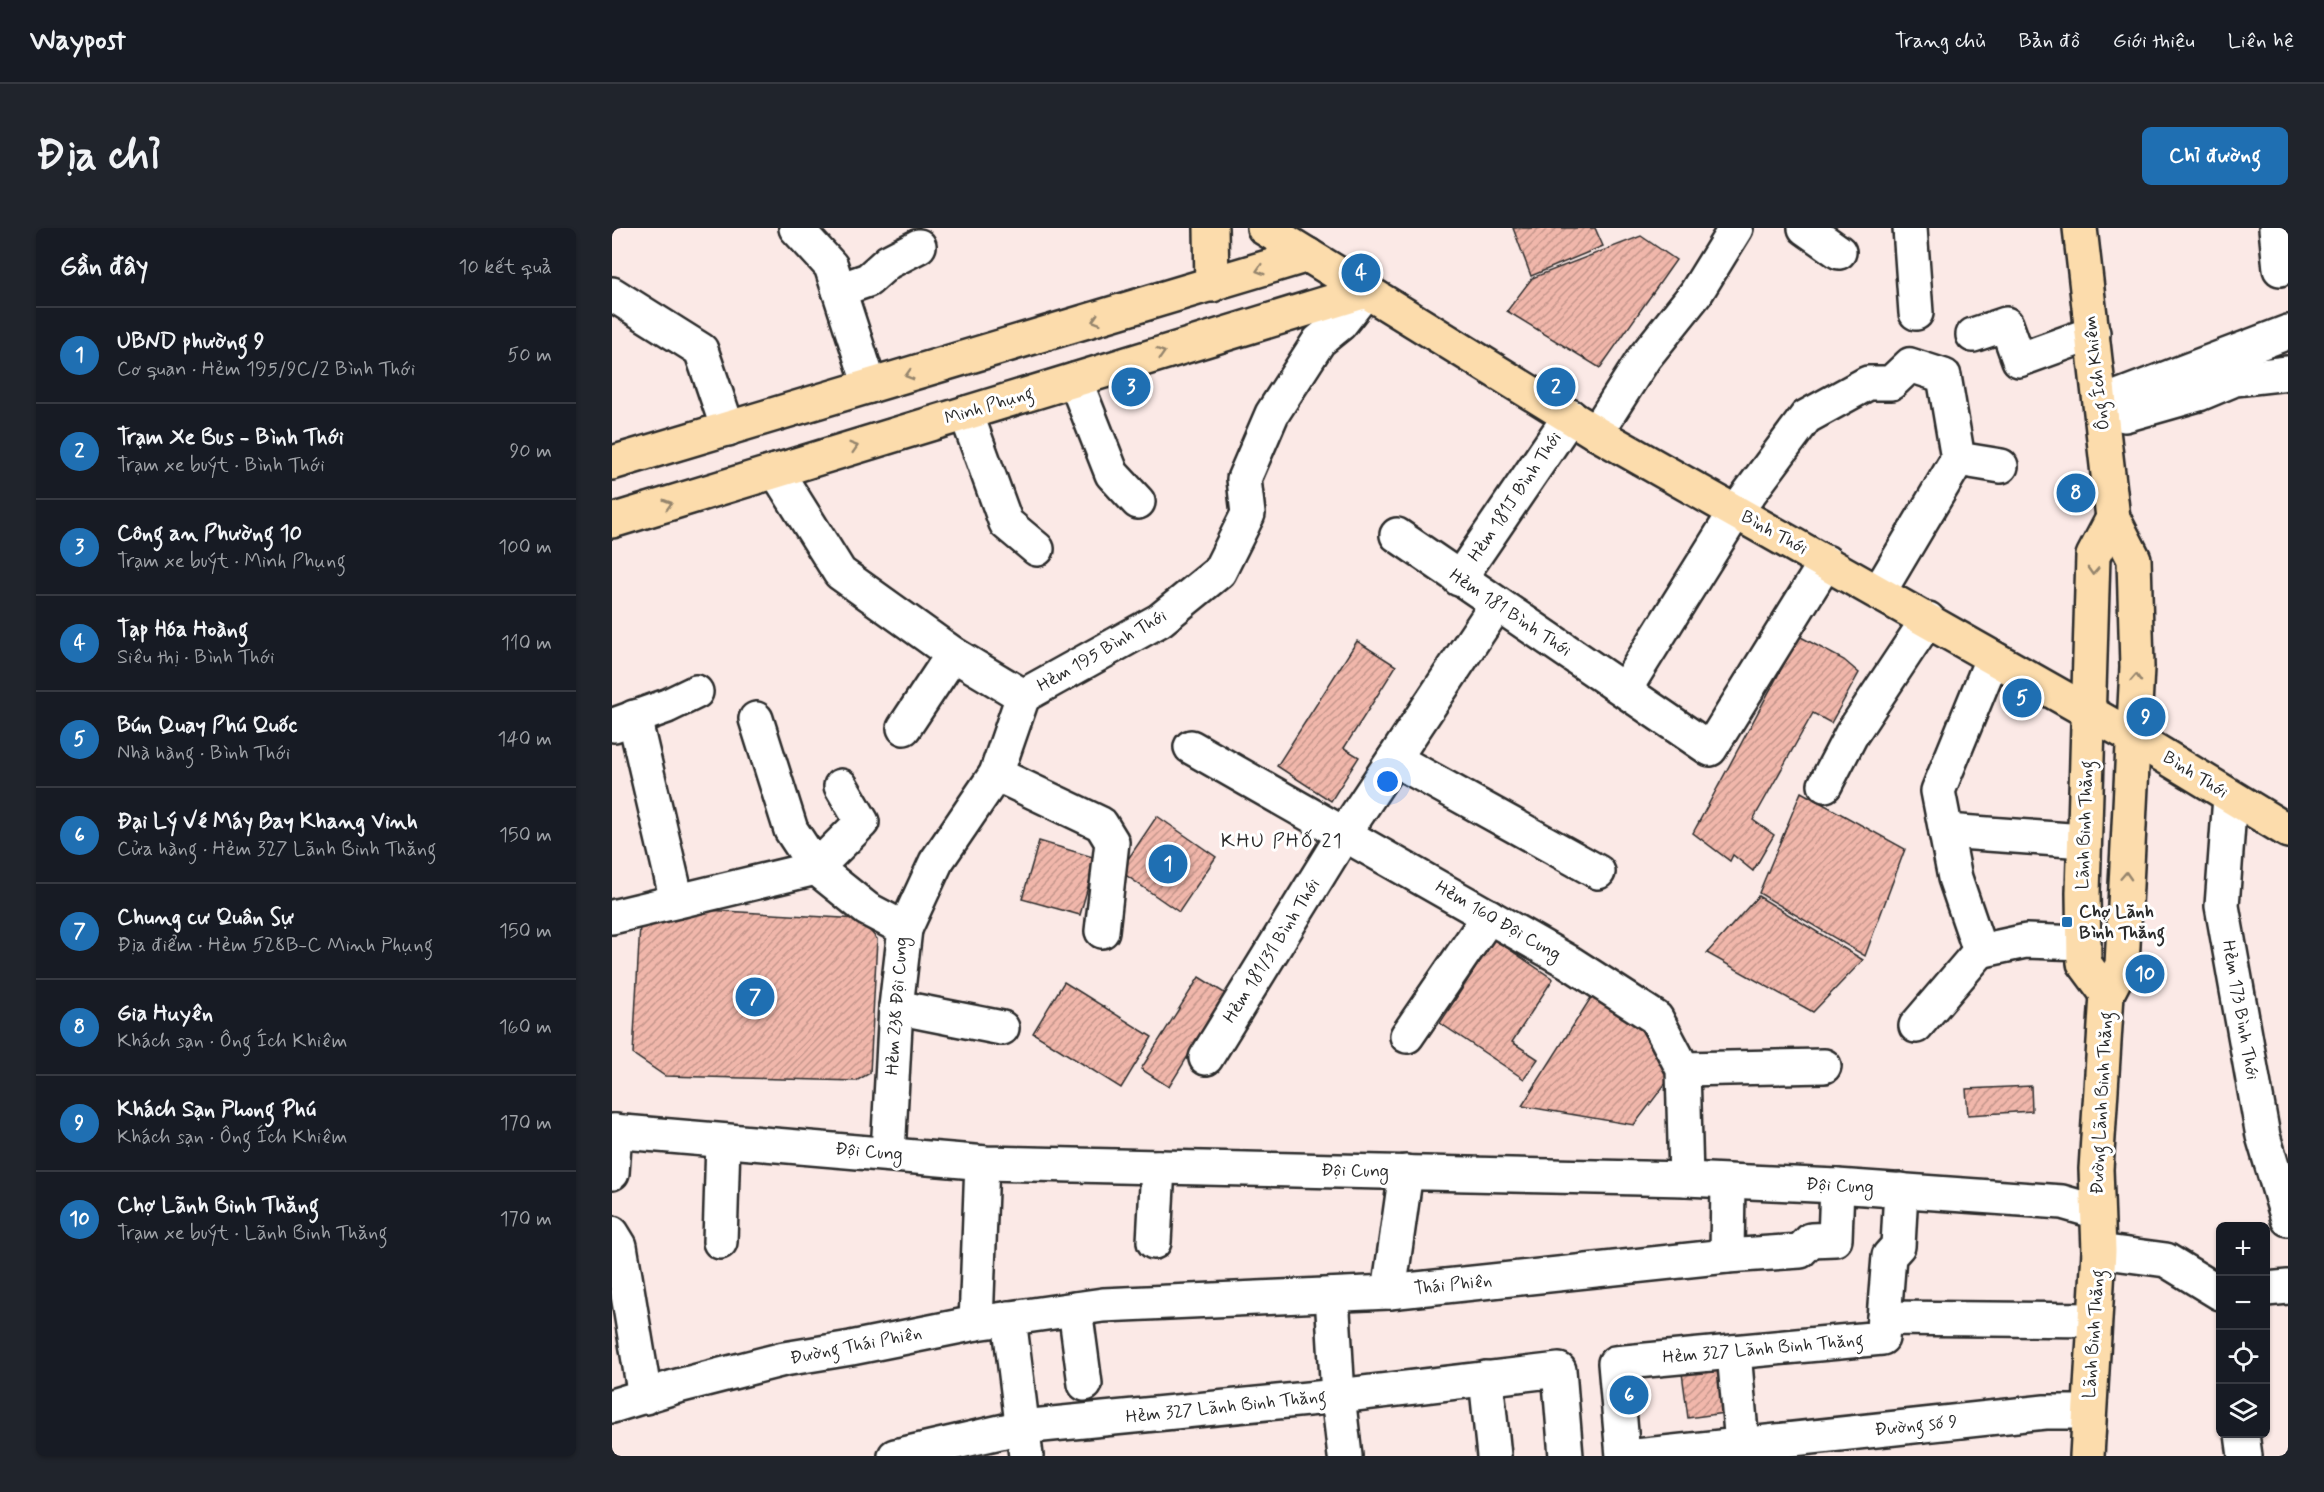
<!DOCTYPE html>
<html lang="vi">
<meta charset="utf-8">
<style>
:root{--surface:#171b24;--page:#20242c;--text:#f1f3f6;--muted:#9ea1a6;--line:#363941;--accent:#1f6fb2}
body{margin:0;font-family:Mynerve,sans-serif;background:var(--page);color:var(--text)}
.controls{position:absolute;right:18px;bottom:18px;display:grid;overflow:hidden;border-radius:9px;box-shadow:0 2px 4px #0004}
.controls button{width:54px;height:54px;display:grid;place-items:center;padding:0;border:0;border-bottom:2px solid var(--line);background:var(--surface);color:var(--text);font:30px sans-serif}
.you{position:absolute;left:776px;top:554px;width:21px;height:21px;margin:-15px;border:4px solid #fff;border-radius:50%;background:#1a73e8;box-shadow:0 0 0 9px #1a73e833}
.badge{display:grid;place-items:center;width:39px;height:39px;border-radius:50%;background:var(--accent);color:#fff;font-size:20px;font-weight:700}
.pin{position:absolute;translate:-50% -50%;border:3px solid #fff;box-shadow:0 2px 6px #0006}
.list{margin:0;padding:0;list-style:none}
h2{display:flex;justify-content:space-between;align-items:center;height:78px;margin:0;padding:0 24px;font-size:26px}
h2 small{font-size:20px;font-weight:400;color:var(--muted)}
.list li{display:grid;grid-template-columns:39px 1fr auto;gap:18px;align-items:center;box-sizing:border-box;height:96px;padding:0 24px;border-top:2px solid var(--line)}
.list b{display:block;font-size:22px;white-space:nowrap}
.list p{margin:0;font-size:20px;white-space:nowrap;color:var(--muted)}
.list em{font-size:20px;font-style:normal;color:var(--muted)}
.icon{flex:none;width:33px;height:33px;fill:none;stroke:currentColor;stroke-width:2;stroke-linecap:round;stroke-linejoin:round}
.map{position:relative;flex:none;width:1676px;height:1228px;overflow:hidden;border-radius:9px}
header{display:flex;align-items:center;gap:36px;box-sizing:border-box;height:84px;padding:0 30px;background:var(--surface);border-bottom:2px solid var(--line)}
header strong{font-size:28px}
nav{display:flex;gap:33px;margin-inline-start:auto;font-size:21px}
.intro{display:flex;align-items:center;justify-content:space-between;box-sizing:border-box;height:144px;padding:0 36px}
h1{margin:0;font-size:42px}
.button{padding:15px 27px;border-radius:9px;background:var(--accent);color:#fff;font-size:21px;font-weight:700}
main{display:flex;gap:36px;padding:0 36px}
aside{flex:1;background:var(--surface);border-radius:9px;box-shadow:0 2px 4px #0004}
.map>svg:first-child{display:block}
.building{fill:url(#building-hatch);stroke:#2b2b2b;stroke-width:1.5}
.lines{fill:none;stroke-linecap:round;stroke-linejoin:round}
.minor-casing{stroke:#2b2b2b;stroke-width:38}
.major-casing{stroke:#2b2b2b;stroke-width:38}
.minor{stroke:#fff;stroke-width:33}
.major{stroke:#fcdcac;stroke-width:33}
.oneway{stroke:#94846c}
.poi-dot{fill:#1f6fb2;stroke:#fff;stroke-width:2}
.labels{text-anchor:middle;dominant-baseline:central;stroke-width:6;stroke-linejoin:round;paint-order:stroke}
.street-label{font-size:18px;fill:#2b2b2b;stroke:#fff}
.poi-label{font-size:18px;font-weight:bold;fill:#2b2b2b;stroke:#fff;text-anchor:start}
.neighbourhood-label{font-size:20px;letter-spacing:1.5px;fill:#2b2b2b;stroke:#fff}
</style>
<header>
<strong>Waypost</strong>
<nav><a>Trang chủ</a><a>Bản đồ</a><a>Giới thiệu</a><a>Liên hệ</a></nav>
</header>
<div class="intro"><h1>Địa chỉ</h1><a class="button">Chỉ đường</a></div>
<main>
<aside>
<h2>Gần đây<small>10 kết quả</small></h2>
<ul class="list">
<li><span class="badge">1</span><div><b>UBND phường 9</b><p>Cơ quan · Hẻm 195/9C/2 Bình Thới</p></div><em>50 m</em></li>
<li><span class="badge">2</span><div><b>Trạm Xe Bus - Bình Thới</b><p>Trạm xe buýt · Bình Thới</p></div><em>90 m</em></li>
<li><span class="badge">3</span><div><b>Công an Phường 10</b><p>Trạm xe buýt · Minh Phụng</p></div><em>100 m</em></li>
<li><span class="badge">4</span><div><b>Tạp Hóa Hoàng</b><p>Siêu thị · Bình Thới</p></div><em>110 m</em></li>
<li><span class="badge">5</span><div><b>Bún Quay Phú Quốc</b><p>Nhà hàng · Bình Thới</p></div><em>140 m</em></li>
<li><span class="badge">6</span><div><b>Đại Lý Vé Máy Bay Khang Vinh</b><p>Cửa hàng · Hẻm 327 Lãnh Binh Thăng</p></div><em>150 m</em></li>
<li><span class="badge">7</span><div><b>Chung cư Quân Sự</b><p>Địa điểm · Hẻm 528B-C Minh Phụng</p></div><em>150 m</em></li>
<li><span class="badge">8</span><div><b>Gia Huyên</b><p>Khách sạn · Ông Ích Khiêm</p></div><em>160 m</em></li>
<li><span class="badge">9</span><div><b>Khách Sạn Phong Phú</b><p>Khách sạn · Ông Ích Khiêm</p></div><em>170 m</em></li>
<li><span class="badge">10</span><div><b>Chợ Lãnh Binh Thăng</b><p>Trạm xe buýt · Lãnh Binh Thăng</p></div><em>170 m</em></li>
</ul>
</aside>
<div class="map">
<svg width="1676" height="1228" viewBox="0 0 1676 1228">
<defs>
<pattern id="building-hatch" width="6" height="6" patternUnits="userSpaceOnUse" patternTransform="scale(1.5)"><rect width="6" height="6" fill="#f1b7ab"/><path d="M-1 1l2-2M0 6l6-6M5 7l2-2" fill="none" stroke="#c3958b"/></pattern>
</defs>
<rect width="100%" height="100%" fill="#fbe9e6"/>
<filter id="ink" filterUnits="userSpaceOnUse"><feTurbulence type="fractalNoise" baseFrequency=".0167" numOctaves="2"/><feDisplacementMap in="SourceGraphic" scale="12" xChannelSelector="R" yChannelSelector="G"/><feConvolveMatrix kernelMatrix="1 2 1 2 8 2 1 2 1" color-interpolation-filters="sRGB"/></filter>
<g filter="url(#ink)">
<!-- building -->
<g class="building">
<path d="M 901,0 L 983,0 L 991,18 L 919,48 Z"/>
<path d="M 1029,8 L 1064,32 L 988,140 L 895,83 L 920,50 Z"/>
<path d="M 1187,408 L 1232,432 L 1247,445 L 1219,495 L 1201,485 L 1141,592 L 1162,607 L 1141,643 L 1121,627 L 1118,633 L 1081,605 Z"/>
<path d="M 745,413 L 784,438 L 732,520 L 747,529 L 719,573 L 665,538 Z"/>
<path d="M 1189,564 L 1293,621 L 1253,728 L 1147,665 Z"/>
<path d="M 545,588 L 604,629 L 567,684 L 508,643 Z"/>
<path d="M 427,613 L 484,630 L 468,687 L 410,671 Z"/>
<path d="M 1146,668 L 1251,732 L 1201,784 L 1095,725 Z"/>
<path d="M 42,679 L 248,691 L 265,711 L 258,845 L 244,853 L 53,848 L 21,826 L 28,696 Z"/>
<path d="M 882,711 L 941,751 L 900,814 L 926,831 L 912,851 L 828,795 Z"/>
<path d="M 587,749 L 614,766 L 557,859 L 529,841 Z"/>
<path d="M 452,754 L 540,809 L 509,860 L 421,805 Z"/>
<path d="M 980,768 L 1024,793 L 1057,851 L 1022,897 L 910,878 Z"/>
<path d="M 1419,858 L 1420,883 L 1356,887 L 1354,861 Z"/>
<path d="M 1106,1141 L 1112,1185 L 1076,1190 L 1070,1145 Z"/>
</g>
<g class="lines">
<!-- minor casing -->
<g class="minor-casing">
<g id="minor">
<path d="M 184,0 L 219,38 L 258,158"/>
<path d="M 1193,0 L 1227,24"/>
<path d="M 1298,0 L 1304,85"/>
<path d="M 1664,0 L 1668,41"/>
<path d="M 227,62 L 256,52 L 276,34 L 307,18"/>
<path d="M 0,66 L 89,122 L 116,201"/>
<path d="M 1361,107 L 1394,96 L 1407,132 L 1481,105"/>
<path d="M 463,152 L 500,246 L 526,274"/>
<path d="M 1490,175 L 1676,104"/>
<path d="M 354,185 L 394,295 L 425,321"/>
<path d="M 1513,187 L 1587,166 L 1623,151 L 1676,145"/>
<path d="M 984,205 L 1032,130 L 1084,65 L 1124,0"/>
<path d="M 164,243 L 228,345 L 341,426 L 411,468"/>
<path d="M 785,307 L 1098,521 L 1214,334"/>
<path d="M 847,351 L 958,188"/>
<path d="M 1267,364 L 1346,231"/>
<path d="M 1013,461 L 1124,283 L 1194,189 L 1256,155 L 1279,155 L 1298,137 L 1332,148 L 1346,231 L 1389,238"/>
<path d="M 411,468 L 548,392 L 607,344 L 636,286 L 632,251 L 660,186 L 707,113 L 728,96 L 754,63"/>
<path d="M 22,489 L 65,673"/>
<path d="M 144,491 L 179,602 L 204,640 L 255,681 L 293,701 L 284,779 L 276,925"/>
<path d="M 2,497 L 55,478 L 84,464"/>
<path d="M 292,500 L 341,426"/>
<path d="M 579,519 L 957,734 L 1044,790 L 1071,841 L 1074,951"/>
<path d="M 782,531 L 986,644"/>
<path d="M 384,546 L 489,596 L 500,614 L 490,703"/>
<path d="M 1213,557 L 1239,507 L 1316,391"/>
<path d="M 1618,569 L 1610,678 L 1651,908 L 1676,991"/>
<path d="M 1334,603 L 1472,613"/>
<path d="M 204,640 L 250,594 L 229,558"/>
<path d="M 0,689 L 204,640"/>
<path d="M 293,701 L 324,634 L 384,546 L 411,468"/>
<path d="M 1368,723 L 1343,650 L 1326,563 L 1380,431"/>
<path d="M 1368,723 L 1414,713 L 1472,715"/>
<path d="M 284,779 L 390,800"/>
<path d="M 1304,798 L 1368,723"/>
<path d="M 795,808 L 877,688"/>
<path d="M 594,830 L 732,606 L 885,376"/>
<path d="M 1071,841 L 1212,838"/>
<path d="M 0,903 L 374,935 L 1074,951 L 1225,958 L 1450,974 L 1485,984"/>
<path d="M 0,945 L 3,903"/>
<path d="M 0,1005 L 8,1018 L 33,1169"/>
<path d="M 108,1014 L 111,913"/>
<path d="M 542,1014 L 546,939"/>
<path d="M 1487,1023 L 1554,1032 L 1608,1065"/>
<path d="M 1115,1028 L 1116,954"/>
<path d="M 1654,1061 L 1676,1059"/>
<path d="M 777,1064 L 794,944"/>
<path d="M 720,1067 L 726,1168 L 733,1228"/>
<path d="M 463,1081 L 473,1156"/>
<path d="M 397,1090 L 414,1228"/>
<path d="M 1272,1090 L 1277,1028 L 1286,1018 L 1289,962"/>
<path d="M 364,1095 L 370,935"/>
<path d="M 1122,1124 L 1130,1217"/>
<path d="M 874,1150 L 882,1228"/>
<path d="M 0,1178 L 62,1159 L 172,1131 L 239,1120 L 364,1095 L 491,1077 L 777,1064 L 1115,1028 L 1188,1023 L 1199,1012 L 1223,1011 L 1225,958"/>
<path d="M 1630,1206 L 1633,1228"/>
<path d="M 283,1228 L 410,1199 L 726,1168 L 947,1142 L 954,1228"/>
<path d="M 1011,1228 L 1003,1135 L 1270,1110 L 1272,1090 L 1482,1092"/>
<path d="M 1024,1228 L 1433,1184 L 1477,1184"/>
</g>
</g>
<!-- major casing -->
<g class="major-casing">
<g id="major">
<path d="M 599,0 L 600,57"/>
<path d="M 652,0 L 984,205 L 1521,509 L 1676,603"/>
<path d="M 1468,0 L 1501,290 L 1522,331 L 1525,439 L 1510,737 L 1495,766 L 1484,941 L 1487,1023 L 1475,1228"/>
<path d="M 0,235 L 696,27"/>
<path d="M 0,293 L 754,63"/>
<path d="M 1495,766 L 1472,735 L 1471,665 L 1481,328 L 1501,290"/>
</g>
</g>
<!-- minor -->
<use href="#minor" class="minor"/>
<!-- major -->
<use href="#major" class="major"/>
</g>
<!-- one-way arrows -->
<defs><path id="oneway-chevron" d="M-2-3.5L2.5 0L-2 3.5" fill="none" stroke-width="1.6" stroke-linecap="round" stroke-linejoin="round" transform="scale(1.5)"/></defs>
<g class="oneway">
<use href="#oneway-chevron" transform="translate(648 42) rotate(163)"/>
<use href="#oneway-chevron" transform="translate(484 92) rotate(163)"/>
<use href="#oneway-chevron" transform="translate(549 125) rotate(-17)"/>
<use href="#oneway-chevron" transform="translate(297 147) rotate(163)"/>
<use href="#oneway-chevron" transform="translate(242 219) rotate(-17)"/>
<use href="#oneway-chevron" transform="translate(56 276) rotate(-17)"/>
<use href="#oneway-chevron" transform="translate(1481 343) rotate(93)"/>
<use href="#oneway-chevron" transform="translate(1524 450) rotate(-87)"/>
<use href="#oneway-chevron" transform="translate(1514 648) rotate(-87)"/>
</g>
</g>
<!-- markers -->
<rect class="poi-dot" x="1449" y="688" width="12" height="12" rx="3"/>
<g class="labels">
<!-- street labels -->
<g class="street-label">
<text transform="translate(1485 145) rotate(-97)">Ông Ích Khiêm</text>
<text transform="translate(377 178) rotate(-17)">Minh Phụng</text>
<text transform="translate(903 269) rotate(-56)">Hẻm 181J Bình Thới</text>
<text transform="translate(1162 305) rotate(29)">Bình Thới</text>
<text transform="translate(898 385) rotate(34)">Hẻm 181 Bình Thới</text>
<text transform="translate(490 423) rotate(-30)">Hẻm 195 Bình Thới</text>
<text transform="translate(1583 547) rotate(32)">Bình Thới</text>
<text transform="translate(1473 597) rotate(-88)">Lãnh Binh Thăng</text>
<text transform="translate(886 693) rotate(30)">Hẻm 160 Đội Cung</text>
<text transform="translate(660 723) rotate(-58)">Hẻm 181/31 Bình Thới</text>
<text transform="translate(285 778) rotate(-86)">Hẻm 238 Đội Cung</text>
<text transform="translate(1628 782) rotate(80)">Hẻm 173 Bình Thới</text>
<text transform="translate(1490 875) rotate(-87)">Đường Lãnh Binh Thăng</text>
<text transform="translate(257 924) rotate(5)">Đội Cung</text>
<text transform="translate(743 943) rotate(1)">Đội Cung</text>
<text transform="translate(1228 958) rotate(3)">Đội Cung</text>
<text transform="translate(841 1057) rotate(-6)">Thái Phiên</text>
<text transform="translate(1482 1106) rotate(-86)">Lãnh Binh Thăng</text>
<text transform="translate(244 1118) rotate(-11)">Đường Thái Phiên</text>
<text transform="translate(1151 1121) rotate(-5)">Hẻm 327 Lãnh Binh Thăng</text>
<text transform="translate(614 1179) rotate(-6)">Hẻm 327 Lãnh Binh Thăng</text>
<text transform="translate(1304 1198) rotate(-6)">Đường số 9</text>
</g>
<!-- poi labels -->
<g class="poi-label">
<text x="1467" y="684">Chợ Lãnh<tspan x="1467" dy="21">Bình Thăng</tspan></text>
</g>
<!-- neighbourhood labels -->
<g class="neighbourhood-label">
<text x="670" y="613">KHU PHỐ 21</text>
</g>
</g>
</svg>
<div class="controls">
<button>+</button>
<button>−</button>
<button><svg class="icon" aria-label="locate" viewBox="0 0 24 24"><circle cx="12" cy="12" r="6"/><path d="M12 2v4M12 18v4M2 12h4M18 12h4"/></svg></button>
<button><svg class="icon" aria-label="layers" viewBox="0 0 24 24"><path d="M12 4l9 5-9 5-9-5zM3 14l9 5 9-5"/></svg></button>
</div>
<div class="you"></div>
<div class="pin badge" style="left:556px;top:636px">1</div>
<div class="pin badge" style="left:944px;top:159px">2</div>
<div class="pin badge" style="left:519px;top:159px">3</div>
<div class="pin badge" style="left:749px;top:45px">4</div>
<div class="pin badge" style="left:1410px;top:470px">5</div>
<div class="pin badge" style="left:1017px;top:1167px">6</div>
<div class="pin badge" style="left:143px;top:769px">7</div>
<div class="pin badge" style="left:1464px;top:265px">8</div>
<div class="pin badge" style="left:1534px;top:489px">9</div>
<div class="pin badge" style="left:1533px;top:746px">10</div>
</div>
</main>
